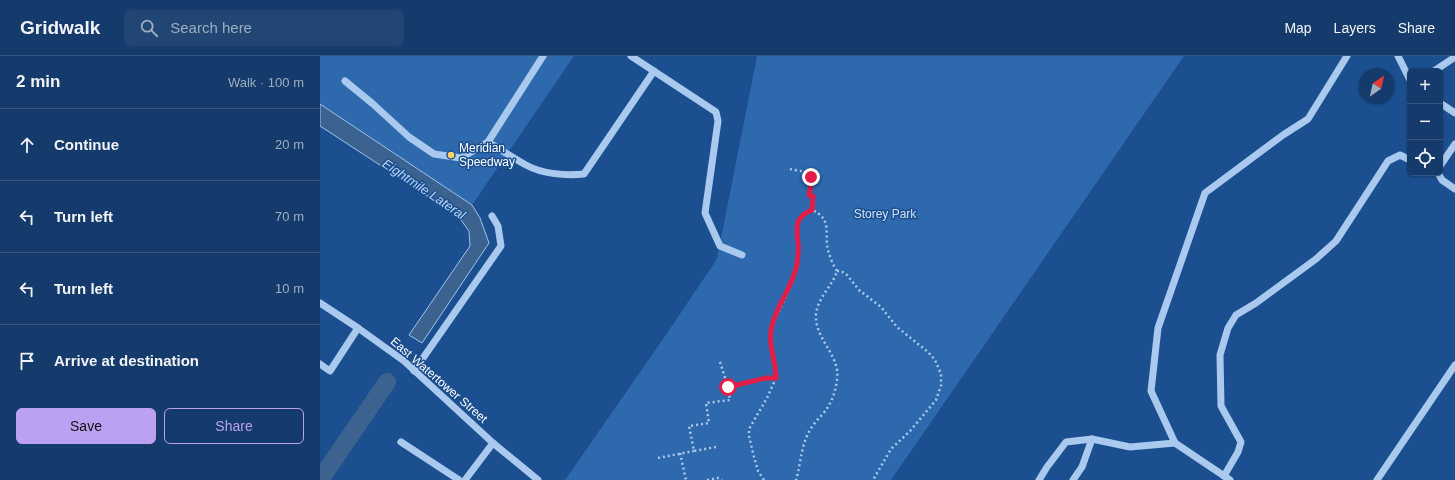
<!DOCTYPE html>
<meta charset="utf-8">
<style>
:root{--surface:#143b6b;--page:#214673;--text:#f1f3f6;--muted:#9dadc1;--line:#33557e;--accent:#bca0f2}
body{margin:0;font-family:Helvetica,sans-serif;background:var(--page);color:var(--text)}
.controls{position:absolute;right:12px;top:12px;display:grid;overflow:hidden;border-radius:6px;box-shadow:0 1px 3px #0004}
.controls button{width:36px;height:36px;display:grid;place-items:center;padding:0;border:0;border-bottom:1px solid var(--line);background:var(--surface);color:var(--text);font:20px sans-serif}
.compass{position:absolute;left:1039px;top:12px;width:36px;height:36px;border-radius:50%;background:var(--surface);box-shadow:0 1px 3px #0004;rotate:34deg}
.stop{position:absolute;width:12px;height:12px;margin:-9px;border:3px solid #e11d48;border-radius:50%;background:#fff}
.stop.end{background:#e11d48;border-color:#fff;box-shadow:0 1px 4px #0008}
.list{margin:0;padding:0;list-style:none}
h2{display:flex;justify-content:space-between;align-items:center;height:52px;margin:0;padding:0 16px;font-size:17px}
h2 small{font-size:13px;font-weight:400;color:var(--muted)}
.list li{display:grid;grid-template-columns:26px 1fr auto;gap:12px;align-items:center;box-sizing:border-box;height:72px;padding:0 16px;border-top:1px solid var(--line)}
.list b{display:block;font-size:15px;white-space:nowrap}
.list em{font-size:13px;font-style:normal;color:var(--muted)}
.actions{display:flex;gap:8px;padding:12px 16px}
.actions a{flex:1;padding:9px 0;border:1px solid var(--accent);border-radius:6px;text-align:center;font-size:14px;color:var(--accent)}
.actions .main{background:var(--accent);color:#111}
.icon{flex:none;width:22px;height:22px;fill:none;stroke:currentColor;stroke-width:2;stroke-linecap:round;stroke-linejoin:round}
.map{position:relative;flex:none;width:1135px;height:424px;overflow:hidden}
header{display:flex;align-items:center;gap:24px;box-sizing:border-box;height:56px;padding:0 20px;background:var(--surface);border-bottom:1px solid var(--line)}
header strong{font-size:19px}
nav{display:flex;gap:22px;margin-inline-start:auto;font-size:14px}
.search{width:280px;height:36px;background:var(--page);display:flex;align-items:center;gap:10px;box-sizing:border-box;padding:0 14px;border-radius:6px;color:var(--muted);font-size:15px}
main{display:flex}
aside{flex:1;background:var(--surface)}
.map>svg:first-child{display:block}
.green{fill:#2e69ad}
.water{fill:#3c6290;stroke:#9cc4f0}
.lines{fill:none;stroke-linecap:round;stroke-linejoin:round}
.canal{stroke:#3c6290;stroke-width:18}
.path{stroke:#a9c9ee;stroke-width:2.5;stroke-dasharray:2 3;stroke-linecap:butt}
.minor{stroke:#a9c9ee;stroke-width:7}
.route{stroke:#e11d48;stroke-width:5}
.poi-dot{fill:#ffd166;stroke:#1b4f8f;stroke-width:1.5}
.labels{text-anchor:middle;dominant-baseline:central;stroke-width:3;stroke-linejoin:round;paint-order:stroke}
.poi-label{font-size:12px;fill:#fff;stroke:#1b4f8f;text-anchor:start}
.park-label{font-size:12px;fill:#cfe3fa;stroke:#1b4f8f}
.street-label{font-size:12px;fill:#fff;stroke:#1b4f8f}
.water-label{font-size:13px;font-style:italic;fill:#b5d3f5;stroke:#1b4f8f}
</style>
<header>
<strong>Gridwalk</strong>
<div class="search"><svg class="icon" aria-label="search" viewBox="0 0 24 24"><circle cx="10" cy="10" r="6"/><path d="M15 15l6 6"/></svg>Search here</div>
<nav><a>Map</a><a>Layers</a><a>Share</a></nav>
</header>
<main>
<aside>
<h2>2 min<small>Walk · 100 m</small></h2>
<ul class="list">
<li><svg class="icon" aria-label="ahead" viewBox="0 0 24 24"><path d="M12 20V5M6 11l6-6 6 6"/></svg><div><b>Continue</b></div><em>20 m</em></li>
<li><svg class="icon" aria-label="left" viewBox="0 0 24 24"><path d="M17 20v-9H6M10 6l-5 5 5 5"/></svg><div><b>Turn left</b></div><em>70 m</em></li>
<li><svg class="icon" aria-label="left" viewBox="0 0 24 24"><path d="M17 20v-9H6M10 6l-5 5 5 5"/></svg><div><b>Turn left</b></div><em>10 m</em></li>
<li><svg class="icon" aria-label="arrive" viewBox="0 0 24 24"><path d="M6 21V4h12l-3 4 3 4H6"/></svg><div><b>Arrive at destination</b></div></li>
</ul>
<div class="actions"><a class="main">Save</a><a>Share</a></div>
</aside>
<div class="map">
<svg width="1135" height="424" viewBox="0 0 1135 424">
<rect width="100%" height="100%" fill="#1b4f8f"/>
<!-- green -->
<g class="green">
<path d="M 0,0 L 254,0 L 152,149 L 0,48 Z"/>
<path d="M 437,0 L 864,0 L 571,424 L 245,424 L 341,286 L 397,203 Z"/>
</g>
<!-- water -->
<path class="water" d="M 0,48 L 152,149 L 160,162 L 169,187 L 102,287 L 89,279 L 150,190 L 149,175 L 138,160 L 0,70 Z"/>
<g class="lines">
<!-- canal -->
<path class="canal" d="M 0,424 L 67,326"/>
<!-- path -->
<g class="path">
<path d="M 470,113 C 478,115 493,115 492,126 C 492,131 490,135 489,139 L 493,140 L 492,154"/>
<path d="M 517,215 L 521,215 L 527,219 L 539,234 L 561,251 L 577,271 L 608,296 L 615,304 L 621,318 L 621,330 L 616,344 L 590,375 L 571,393 L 553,424"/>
<path d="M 408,331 L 445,322 L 456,322"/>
<path d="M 396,391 L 374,395 L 369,370 L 389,367 L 386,347 L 410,344 L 408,331 L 400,306"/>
<path d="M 360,397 L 366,424"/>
<path d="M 338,402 L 374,395"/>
<path d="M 387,424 L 398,422 L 402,424"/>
<path d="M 444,424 L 438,415 L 434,401 L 429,380 L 429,373 L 447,342 L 456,322 L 450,285 L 452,270 L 473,225 L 478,197 L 476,177 L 477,169 L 480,162 L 486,156 L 492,154 C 513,163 504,178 508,194 C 510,201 513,209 517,215 C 512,231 498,241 496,258 C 494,283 521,299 517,324 C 515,338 511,349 501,360 C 497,364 493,369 490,374 C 481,389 481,407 476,424"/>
</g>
<!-- minor -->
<g class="minor">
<path d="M 311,0 L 396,56 L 398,65 L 385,157 L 400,190 L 422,199"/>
<path d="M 1078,0 L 1090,24"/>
<path d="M 1114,15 L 1135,1"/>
<path d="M 25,25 L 53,48 L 89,81 L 114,98 L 141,102 L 168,86 L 223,0"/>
<path d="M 1120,47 L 1135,57"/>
<path d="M 168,86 C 180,93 193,102 206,109 C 222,118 246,120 264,118 L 334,15"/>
<path d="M 1120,110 L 1135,88"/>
<path d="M 1118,117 L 1122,124 L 1135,133"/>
<path d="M 0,247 L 38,272 L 84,305 L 173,387 L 218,424"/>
<path d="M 0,308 L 10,315 L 38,272"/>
<path d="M 94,315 L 181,190 L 178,170 L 172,160"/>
<path d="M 81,386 L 139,424"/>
<path d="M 855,387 L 831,335 L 838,272 L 885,137 L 963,79 L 988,63 L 1027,0"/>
<path d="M 855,387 L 910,424"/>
<path d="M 904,420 L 918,396 L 921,386 L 901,350 L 900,299 L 908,272 L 916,259 L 936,247 L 996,203 L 1016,185 L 1068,105 L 1080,99 L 1090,104"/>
<path d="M 145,424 L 173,387"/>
<path d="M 719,424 L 727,411 L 746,386 L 772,383 L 810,391 L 855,387"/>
<path d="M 753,424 L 762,411 L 772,383"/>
<path d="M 1057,424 L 1135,309"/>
</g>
</g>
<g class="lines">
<!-- route -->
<path class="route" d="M 408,331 L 446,322 L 456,322 C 456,304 447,287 452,270 C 457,248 473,231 477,208 C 478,200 479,193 478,186 C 476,170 475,161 492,154 L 493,140 L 489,139 L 492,125 L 491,121"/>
</g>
<!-- markers -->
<circle class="poi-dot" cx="131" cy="99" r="4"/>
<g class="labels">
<!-- poi labels -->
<g class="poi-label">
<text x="139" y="92">Meridian<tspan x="139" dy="14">Speedway</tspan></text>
</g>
<!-- park labels -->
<g class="park-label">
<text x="565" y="158">Storey Park</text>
</g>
<!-- street labels -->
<g class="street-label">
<text transform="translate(119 324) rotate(41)">East Watertower Street</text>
</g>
<!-- water labels -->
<g class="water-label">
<text transform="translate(104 133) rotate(34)">Eightmile Lateral</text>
</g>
</g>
</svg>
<div class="controls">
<button>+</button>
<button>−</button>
<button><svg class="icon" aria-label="locate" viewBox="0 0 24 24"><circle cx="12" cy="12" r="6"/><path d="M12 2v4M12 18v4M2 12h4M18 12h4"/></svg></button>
</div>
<svg class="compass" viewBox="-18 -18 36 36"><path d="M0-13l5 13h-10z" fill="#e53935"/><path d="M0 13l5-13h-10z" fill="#9dadc1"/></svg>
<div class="stop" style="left:408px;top:331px"></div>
<div class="stop end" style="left:491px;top:121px"></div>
</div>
</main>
